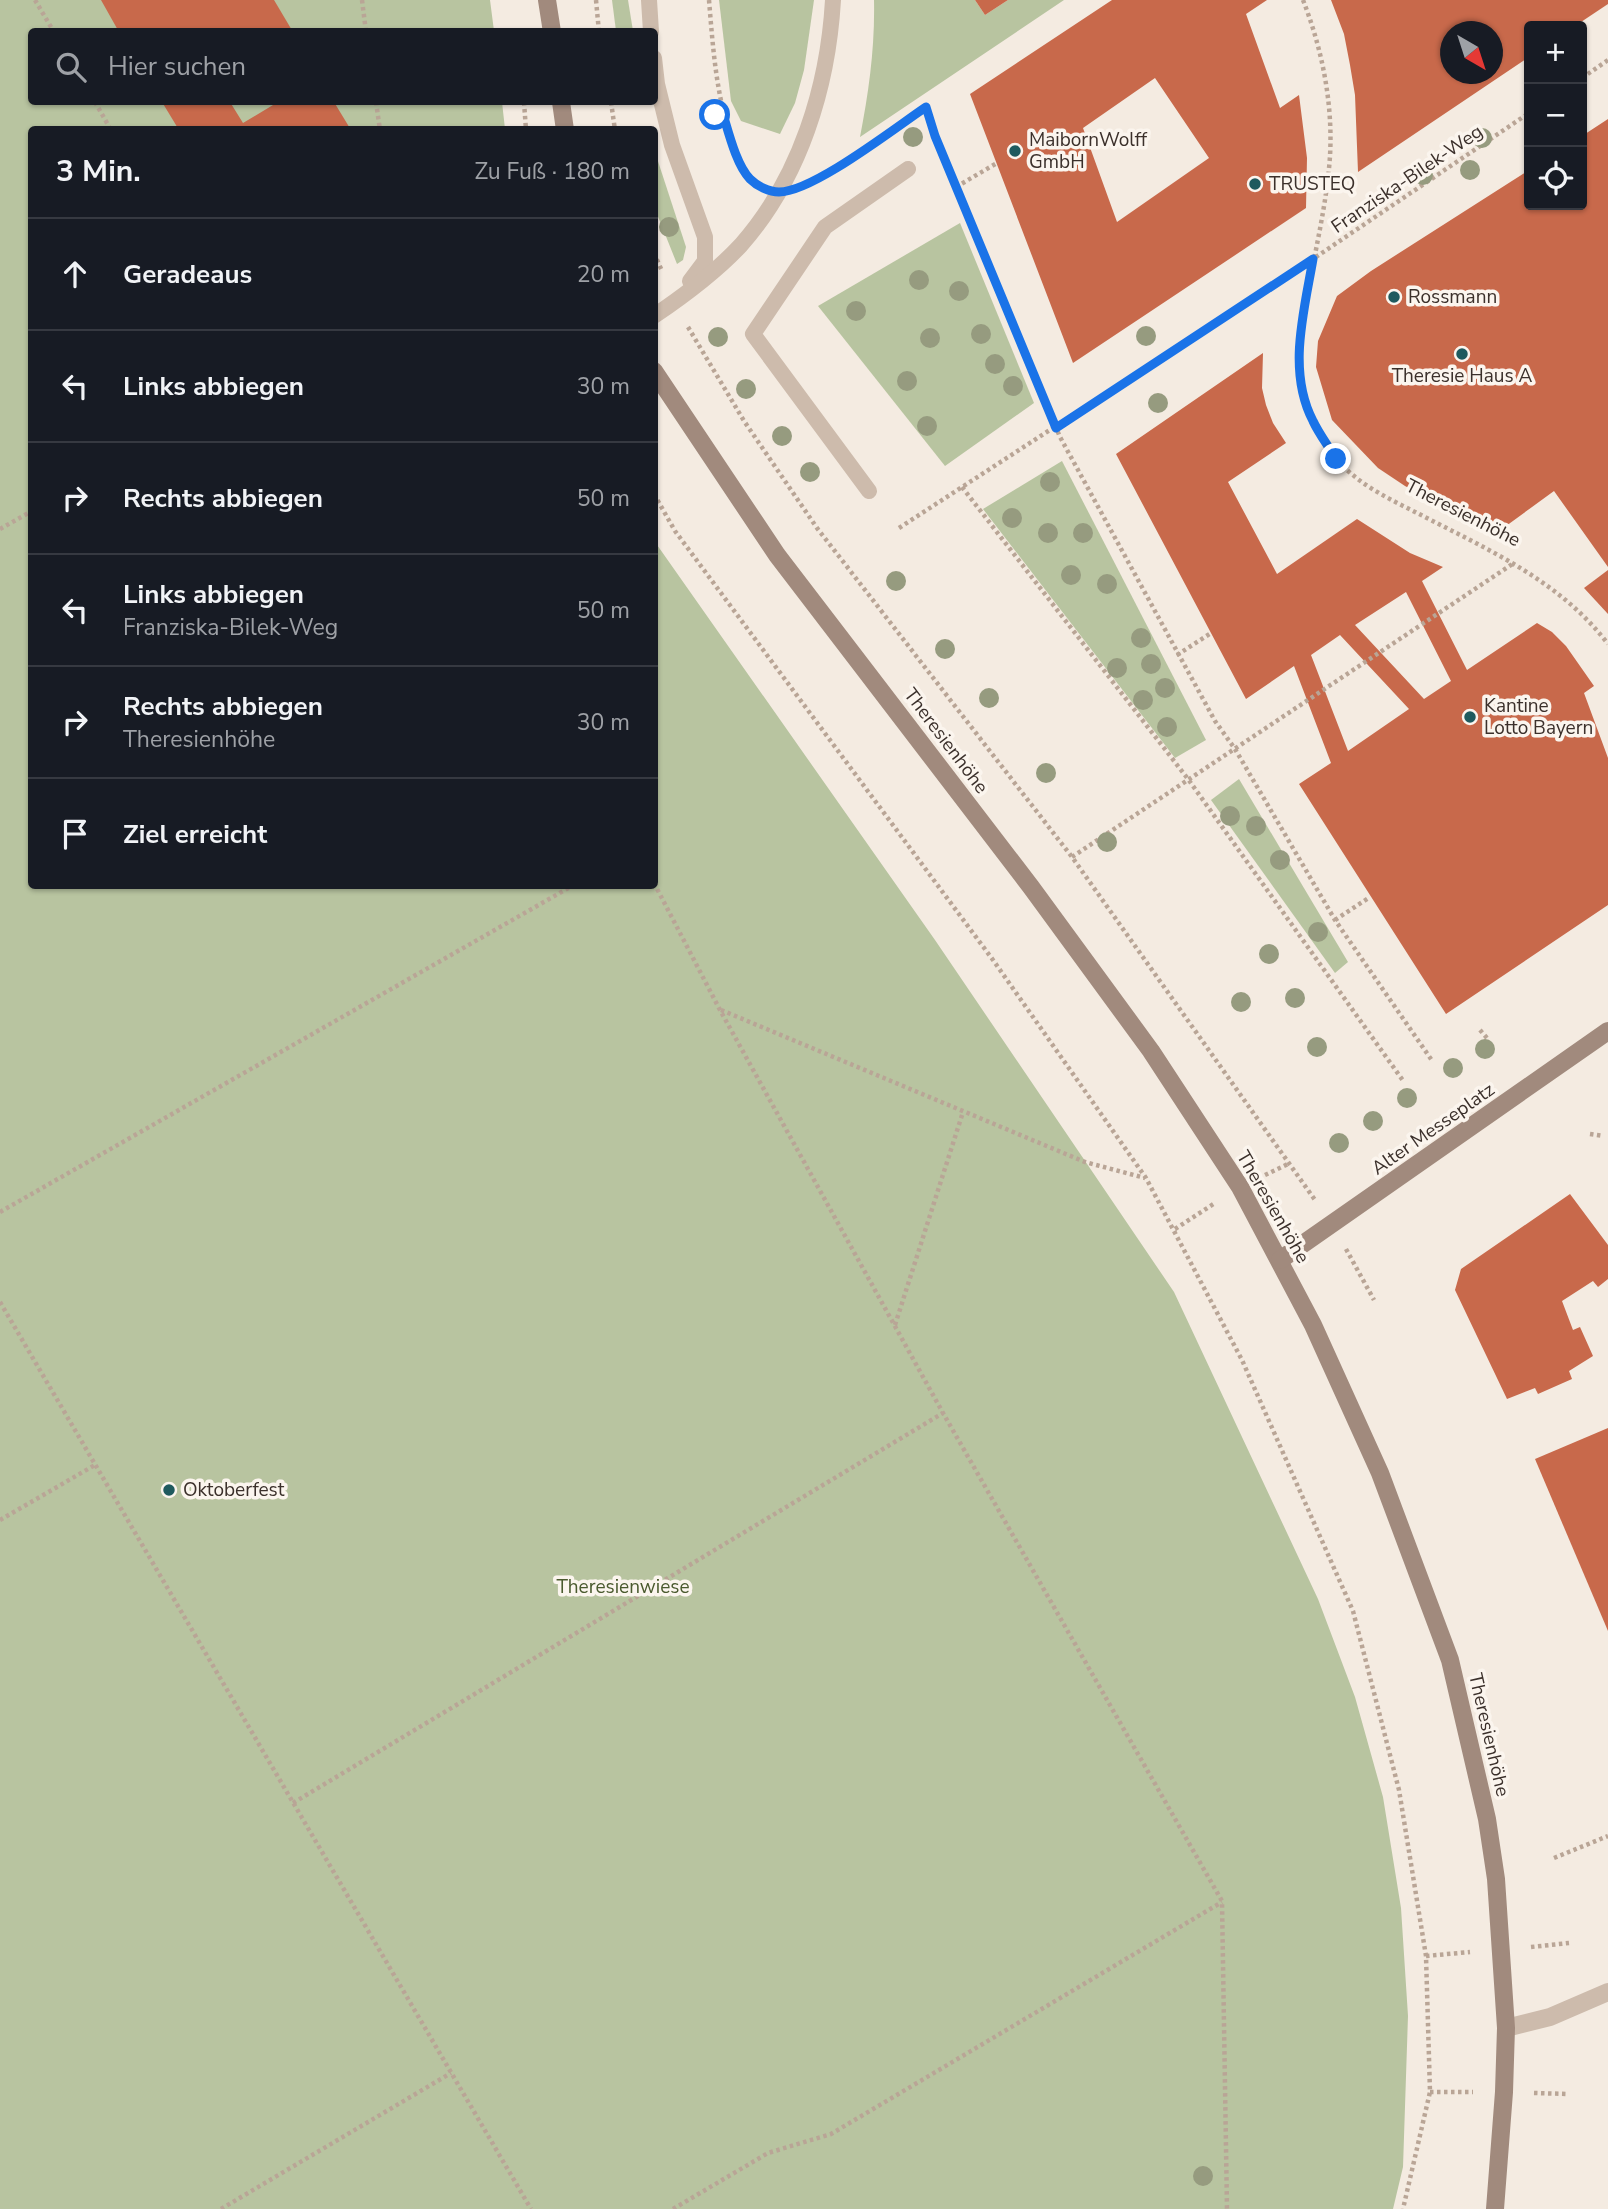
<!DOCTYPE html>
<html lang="de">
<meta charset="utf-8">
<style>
:root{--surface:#171b24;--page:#20242c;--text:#f1f3f6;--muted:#9ea1a6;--line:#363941}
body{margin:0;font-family:"Nunito Sans",sans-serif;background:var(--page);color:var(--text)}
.controls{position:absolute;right:21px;top:21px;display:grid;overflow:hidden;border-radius:7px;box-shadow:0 2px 5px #0004}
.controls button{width:63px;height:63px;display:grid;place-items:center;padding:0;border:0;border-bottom:2px solid var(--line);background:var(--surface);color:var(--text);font:35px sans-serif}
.compass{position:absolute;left:1440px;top:21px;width:63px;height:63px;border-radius:50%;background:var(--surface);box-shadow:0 2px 5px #0004;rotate:141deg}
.stop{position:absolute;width:21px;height:21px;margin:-16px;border:5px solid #1a73e8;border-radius:50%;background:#fff}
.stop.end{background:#1a73e8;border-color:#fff;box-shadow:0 2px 7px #0008}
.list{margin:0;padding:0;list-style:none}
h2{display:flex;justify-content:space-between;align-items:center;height:91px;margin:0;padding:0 28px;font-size:30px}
h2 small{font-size:23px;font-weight:400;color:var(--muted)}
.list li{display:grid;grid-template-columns:46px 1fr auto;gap:21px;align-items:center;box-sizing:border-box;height:112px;padding:0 28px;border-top:2px solid var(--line)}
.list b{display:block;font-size:26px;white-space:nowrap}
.list p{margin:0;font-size:23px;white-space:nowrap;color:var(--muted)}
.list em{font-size:23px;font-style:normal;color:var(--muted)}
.icon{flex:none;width:38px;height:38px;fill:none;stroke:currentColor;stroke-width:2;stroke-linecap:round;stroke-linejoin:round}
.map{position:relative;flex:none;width:1608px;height:2209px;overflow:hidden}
.search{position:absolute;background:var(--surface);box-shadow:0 2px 5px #0004;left:28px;top:28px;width:630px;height:77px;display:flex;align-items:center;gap:18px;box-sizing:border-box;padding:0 24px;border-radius:7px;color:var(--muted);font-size:26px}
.panel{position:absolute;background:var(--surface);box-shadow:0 2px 5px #0004;left:28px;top:126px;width:630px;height:763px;border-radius:7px}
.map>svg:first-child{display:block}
.green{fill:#b8c4a0}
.building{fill:#c8694b;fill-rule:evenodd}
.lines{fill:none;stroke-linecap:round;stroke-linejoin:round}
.path{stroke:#b9a596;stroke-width:4.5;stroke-dasharray:3.5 3.5;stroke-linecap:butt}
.lane{stroke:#cdbbac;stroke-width:16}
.street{stroke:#cdbbac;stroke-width:18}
.secondary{stroke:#a18a7d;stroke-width:18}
.tree{fill:#969b7f}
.route{stroke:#1a73e8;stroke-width:9}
.poi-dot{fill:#1f5a5e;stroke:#fbf5ee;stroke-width:2.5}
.labels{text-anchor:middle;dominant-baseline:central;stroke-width:7;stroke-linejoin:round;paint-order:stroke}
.poi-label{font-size:19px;fill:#3b302b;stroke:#fbf5ee;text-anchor:start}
.street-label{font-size:19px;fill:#3b302b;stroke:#fbf5ee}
.park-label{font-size:19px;fill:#4a5a2e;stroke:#fbf5ee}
</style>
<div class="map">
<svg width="1608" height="2209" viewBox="0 0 1608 2209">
<rect width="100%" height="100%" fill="#f4ebe1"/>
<!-- green -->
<g class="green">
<path d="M 0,0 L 490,0 L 494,31 L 32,32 L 32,102 L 502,102 L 505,129 L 32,130 L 32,886 L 654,886 L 655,542 L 935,940 L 1174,1292 L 1318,1599 L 1355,1697 L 1383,1797 L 1401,1908 L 1408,2016 L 1403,2167 L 1393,2209 L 0,2209 Z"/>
<path d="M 612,0 L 628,0 L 633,31 L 616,31 Z"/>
<path d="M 719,0 L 814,0 L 804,70 L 795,103 L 780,134 L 741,121 L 731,101 Z"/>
<path d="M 874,0 L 975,0 L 985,15 L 1008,0 L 1064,0 L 860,137 C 869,91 875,47 874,0 Z"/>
<path d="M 654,149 L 686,247 L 683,260 L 677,264 L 655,209 Z"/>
<path d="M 960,223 L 1034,403 L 945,466 L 818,306 Z"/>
<path d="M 1062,461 L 1206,740 L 1175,758 L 983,509 Z"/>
<path d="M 1239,779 L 1348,962 L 1335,973 L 1211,800 Z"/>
</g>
<!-- building -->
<g class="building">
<path d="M 101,0 L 274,0 L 293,32 L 119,32 Z"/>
<path d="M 975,0 L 1008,0 L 985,15 Z"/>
<path d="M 1112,0 L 1267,0 L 1246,14 L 1280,108 L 1299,95 L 1307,158 L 1306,208 L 1073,363 L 970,94 ZM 1155,78 L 1209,158 L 1117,222 L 1083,128 Z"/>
<path d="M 1331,0 L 1608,0 L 1608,4 L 1575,26 L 1529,26 L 1529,57 L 1358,172 L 1355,95 L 1350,65 L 1344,34 ZM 1450,32 L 1492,32 L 1492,74 L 1450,74 Z"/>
<path d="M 162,102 L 230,102 L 243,123 L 278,102 L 334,102 L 351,130 L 179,130 Z"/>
<path d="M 1608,119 L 1608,567 L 1554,491 L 1495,534 L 1405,486 L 1378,468 L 1332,420 L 1316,367 L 1318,341 L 1337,296 L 1371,271 L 1529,170 L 1529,205 L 1582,205 L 1582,136 Z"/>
<path d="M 1263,353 L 1262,388 L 1266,405 L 1273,423 L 1286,443 L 1228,482 L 1277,574 L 1357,519 L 1410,553 L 1443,567 L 1422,581 L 1467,670 L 1537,623 L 1552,632 L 1566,646 L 1594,686 L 1584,693 L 1608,758 L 1608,905 L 1446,1014 L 1299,784 L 1331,763 L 1294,666 L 1246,699 L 1116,454 ZM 1406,592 L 1451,681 L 1424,699 L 1355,625 ZM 1340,635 L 1409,709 L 1348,751 L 1311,655 Z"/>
<path d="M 1608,570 L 1608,614 L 1584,588 Z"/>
<path d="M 1570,1194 L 1608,1245 L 1608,1279 L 1598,1287 L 1593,1281 L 1562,1301 L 1573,1330 L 1580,1327 L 1593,1356 L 1569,1371 L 1572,1379 L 1538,1394 L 1535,1388 L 1507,1399 L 1455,1290 L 1461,1269 Z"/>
<path d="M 1608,1428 L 1608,1631 L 1535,1459 Z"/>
</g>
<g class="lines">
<!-- path -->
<g class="path">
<path d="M 35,0 L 54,32"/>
<path d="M 362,0 L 366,32"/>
<path d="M 596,0 L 599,32"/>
<path d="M 709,0 C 713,48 716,95 732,141 C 737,155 741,170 752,180"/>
<path d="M 1303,0 C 1322,49 1333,103 1330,156 C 1327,202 1316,246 1308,292 C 1302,323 1294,359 1302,391 C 1308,415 1321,438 1335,457 C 1357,485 1392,500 1423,516 C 1491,551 1561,582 1608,644"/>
<path d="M 1582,78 L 1608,60"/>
<path d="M 95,102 L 111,130"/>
<path d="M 376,102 L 380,130"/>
<path d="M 524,102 L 526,130"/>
<path d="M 611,102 L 615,130"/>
<path d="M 715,115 L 722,111"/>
<path d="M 822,178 L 926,107 L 935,136 L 1060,437 L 1215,721 L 1235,749 L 1335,920 L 1433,1062"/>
<path d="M 956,187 L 997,163"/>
<path d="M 654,253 L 662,271"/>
<path d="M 688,327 L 744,421 L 817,528 L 1072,857 L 1315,1200"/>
<path d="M 962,487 L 1188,779 L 1404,1082"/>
<path d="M 654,494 L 675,531 L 993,960 L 1146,1178 L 1242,1360 L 1353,1611 L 1399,1790 L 1426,1956 L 1430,2092 L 1403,2209"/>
<path d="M 899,528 L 1313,259 L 1529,113"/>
<path d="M 0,529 L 32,511"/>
<path d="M 1177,655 L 1211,633"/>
<path d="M 1072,857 L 1514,563"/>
<path d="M 654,883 L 720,1010 L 943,1413 L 1222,1901 L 1227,2209"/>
<path d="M 1335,920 L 1370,897"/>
<path d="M 721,1010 L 1085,1162 L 1145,1178"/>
<path d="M 1480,1030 L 1487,1038"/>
<path d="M 1590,1134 L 1603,1136"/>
<path d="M 1265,1175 L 1290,1163"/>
<path d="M 0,1212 L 572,886"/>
<path d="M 1175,1229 L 1215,1203"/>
<path d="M 1346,1249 L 1374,1300"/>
<path d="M 0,1302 L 531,2209"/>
<path d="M 895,1325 L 963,1112"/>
<path d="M 0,1520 L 95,1465"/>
<path d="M 293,1803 L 943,1413"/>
<path d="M 1554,1858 L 1608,1836"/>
<path d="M 1531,1947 L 1569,1943"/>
<path d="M 1426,1956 L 1470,1952"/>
<path d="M 1430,2092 L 1473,2092"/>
<path d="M 1534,2093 L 1568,2094"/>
<path d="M 221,2209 L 451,2073"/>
<path d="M 673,2209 L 768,2153 L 831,2134 L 1222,1902"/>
</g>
<!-- lane -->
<g class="lane">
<path d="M 649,0 L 651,32"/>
<path d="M 654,58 L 657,84 L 672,145 L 705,237 L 705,261 L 690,281"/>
<path d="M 654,316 C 685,295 716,272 741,245 C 800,178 828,87 833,0"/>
<path d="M 869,491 L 753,334 L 825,227 L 908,169"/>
</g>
<!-- street -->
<path class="street" d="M 1506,2028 L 1550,2017 L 1608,1992"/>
<!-- secondary -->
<g class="secondary">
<path d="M 547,0 L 552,32"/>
<path d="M 561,102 L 565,130"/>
<path d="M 654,371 L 777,555 L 1031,887 L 1151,1051 L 1240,1187 L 1313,1325 L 1380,1473 L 1450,1660 L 1487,1819 L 1496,1879 L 1506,2028 L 1504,2092 L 1495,2209"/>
<path d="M 1280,1260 L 1608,1031"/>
</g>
</g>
<!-- trees -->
<g class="tree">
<circle cx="913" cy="137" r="10"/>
<circle cx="1482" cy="138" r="10"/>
<circle cx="1470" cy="170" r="10"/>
<circle cx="1423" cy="175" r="10"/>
<circle cx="669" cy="227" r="10"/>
<circle cx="919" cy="280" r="10"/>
<circle cx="959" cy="291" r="10"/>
<circle cx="856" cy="311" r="10"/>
<circle cx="981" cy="334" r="10"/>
<circle cx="1146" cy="336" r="10"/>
<circle cx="718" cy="337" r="10"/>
<circle cx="930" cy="338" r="10"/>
<circle cx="995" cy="364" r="10"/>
<circle cx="907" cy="381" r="10"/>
<circle cx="1013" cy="386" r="10"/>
<circle cx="746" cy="389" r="10"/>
<circle cx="1158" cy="403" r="10"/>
<circle cx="927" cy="426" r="10"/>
<circle cx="782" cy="436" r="10"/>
<circle cx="810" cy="472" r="10"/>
<circle cx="1050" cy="482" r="10"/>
<circle cx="1012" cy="518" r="10"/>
<circle cx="1048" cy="533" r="10"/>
<circle cx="1083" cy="533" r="10"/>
<circle cx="1071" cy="575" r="10"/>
<circle cx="896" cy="581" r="10"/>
<circle cx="1107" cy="584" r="10"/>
<circle cx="1141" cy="638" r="10"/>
<circle cx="945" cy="649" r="10"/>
<circle cx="1151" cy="664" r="10"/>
<circle cx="1117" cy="668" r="10"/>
<circle cx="1165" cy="688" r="10"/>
<circle cx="989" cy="698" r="10"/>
<circle cx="1143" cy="700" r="10"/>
<circle cx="1167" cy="727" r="10"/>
<circle cx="1046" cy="773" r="10"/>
<circle cx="1230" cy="816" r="10"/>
<circle cx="1256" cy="826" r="10"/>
<circle cx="1107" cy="842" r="10"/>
<circle cx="1280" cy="860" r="10"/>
<circle cx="1318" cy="932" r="10"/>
<circle cx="1269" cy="954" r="10"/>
<circle cx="1295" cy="998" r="10"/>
<circle cx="1241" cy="1002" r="10"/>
<circle cx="1317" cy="1047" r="10"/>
<circle cx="1485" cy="1049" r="10"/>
<circle cx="1453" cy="1068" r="10"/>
<circle cx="1407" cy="1098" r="10"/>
<circle cx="1373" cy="1121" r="10"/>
<circle cx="1339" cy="1143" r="10"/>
<circle cx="1203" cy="2176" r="10"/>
</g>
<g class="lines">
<!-- route -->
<path class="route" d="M 715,115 L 722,111 C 728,130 736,165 750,179 C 757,186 769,192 779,192 C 813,192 896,127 926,107 L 935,136 L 1056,428 L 1313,259 C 1304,312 1287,371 1313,421 C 1319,434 1329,447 1336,459"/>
</g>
<!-- markers -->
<g class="poi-dot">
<circle cx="1015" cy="151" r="7"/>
<circle cx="1255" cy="184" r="7"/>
<circle cx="1394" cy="297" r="7"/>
<circle cx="1462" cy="354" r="7"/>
<circle cx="1470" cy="717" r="7"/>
<circle cx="169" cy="1490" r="7"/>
</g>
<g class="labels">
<!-- poi labels -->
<g class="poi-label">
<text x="1029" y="140">MaibornWolff<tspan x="1029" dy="22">GmbH</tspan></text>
<text x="1269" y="184">TRUSTEQ</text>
<text x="1408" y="297">Rossmann</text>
<text x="1462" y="376" text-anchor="middle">Theresie Haus A</text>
<text x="1484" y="706">Kantine<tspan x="1484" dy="22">Lotto Bayern</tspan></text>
<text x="183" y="1490">Oktoberfest</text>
</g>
<!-- street labels -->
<g class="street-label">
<text transform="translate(1407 179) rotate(-34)">Franziska-Bilek-Weg</text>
<text transform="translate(1463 513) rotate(27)">Theresienhöhe</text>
<text transform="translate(946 741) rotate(53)">Theresienhöhe</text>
<text transform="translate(1433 1129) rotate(-35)">Alter Messeplatz</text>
<text transform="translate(1273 1207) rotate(60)">Theresienhöhe</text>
<text transform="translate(1489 1735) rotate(77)">Theresienhöhe</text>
</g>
<!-- park labels -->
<g class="park-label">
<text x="623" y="1587">Theresienwiese</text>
</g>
</g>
</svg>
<div class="controls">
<button>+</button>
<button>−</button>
<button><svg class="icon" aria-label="locate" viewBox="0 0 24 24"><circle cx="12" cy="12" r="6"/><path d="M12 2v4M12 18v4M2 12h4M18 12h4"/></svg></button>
</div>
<svg class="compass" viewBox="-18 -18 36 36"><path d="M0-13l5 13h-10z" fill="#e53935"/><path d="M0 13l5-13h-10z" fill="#9ea1a6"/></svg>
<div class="stop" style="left:715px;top:115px"></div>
<div class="stop end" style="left:1336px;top:459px"></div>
<div class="search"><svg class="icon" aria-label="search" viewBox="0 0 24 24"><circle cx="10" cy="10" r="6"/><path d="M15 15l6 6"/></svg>Hier suchen</div>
<section class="panel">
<h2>3 Min.<small>Zu Fuß · 180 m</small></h2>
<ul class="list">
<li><svg class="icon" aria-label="ahead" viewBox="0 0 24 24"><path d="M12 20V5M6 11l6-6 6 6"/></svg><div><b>Geradeaus</b></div><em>20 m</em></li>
<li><svg class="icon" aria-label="left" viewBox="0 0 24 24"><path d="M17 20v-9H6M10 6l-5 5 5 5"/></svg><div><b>Links abbiegen</b></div><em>30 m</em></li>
<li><svg class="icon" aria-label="right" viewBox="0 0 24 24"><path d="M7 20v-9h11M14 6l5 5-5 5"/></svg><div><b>Rechts abbiegen</b></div><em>50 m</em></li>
<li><svg class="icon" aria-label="left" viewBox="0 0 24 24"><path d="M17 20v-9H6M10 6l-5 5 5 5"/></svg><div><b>Links abbiegen</b><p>Franziska-Bilek-Weg</p></div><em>50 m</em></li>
<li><svg class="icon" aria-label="right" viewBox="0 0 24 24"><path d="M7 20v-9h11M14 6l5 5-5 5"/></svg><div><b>Rechts abbiegen</b><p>Theresienhöhe</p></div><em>30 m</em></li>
<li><svg class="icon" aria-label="arrive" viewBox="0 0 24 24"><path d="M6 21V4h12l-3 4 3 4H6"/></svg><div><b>Ziel erreicht</b></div></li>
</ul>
</section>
</div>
